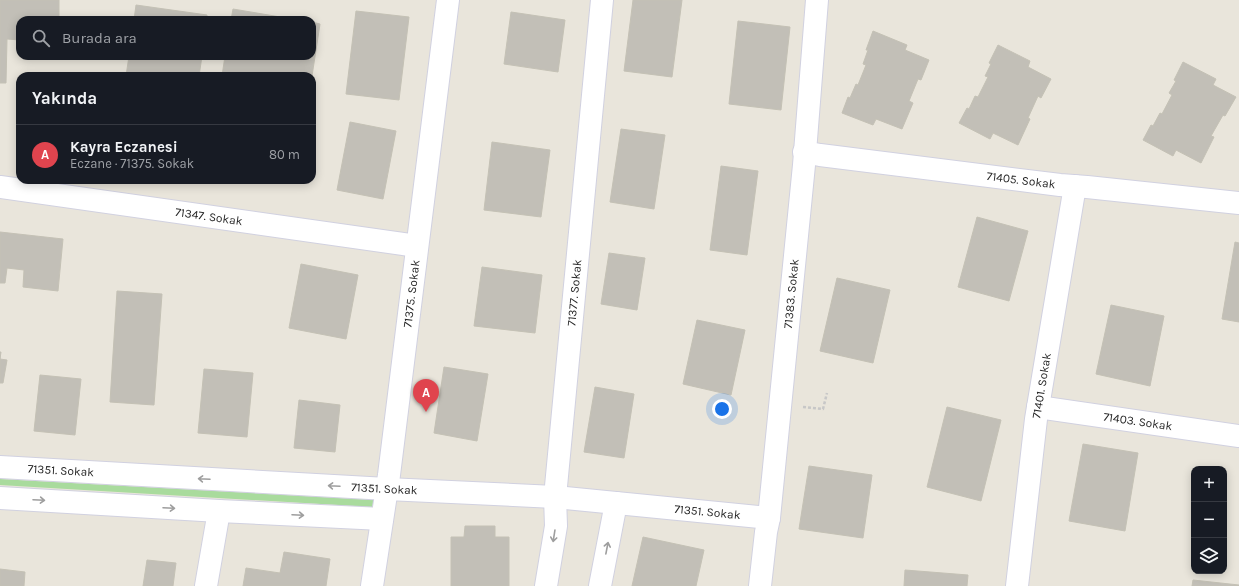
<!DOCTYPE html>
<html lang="tr">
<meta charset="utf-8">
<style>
:root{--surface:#171b24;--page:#20242c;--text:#f1f3f6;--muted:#9ea1a6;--line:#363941;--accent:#8c9099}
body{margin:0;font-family:Karla,sans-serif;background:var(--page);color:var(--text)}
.controls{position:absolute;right:12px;bottom:12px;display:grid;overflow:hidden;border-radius:8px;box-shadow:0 2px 10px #0003}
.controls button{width:36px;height:36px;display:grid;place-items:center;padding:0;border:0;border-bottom:1px solid var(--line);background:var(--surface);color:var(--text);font:20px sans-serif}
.you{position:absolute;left:722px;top:409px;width:14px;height:14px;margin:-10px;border:3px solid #fff;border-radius:50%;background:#1a73e8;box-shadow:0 0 0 6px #1a73e833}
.badge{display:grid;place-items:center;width:26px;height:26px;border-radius:50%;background:var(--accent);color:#fff;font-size:13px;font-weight:700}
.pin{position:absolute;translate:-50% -33px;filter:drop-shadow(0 1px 2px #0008)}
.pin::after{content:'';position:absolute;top:21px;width:14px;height:12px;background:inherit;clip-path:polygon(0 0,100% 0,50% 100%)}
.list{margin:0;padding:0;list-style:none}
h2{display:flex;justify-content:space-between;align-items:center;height:52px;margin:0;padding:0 16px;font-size:17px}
h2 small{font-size:13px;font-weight:400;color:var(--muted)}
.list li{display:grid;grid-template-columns:26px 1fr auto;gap:12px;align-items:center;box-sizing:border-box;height:60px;padding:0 16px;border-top:1px solid var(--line)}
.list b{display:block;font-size:15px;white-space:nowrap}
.list p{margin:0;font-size:13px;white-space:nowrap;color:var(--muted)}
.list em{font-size:13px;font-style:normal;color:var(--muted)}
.icon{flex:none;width:22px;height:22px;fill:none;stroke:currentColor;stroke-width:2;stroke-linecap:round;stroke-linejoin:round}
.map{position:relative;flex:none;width:1239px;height:586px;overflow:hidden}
.search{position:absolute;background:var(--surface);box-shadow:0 2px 10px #0003;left:16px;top:16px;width:300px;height:44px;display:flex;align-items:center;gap:10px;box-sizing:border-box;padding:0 14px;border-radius:12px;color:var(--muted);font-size:15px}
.panel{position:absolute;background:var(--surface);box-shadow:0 2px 10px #0003;left:16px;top:72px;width:300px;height:112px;border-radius:12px}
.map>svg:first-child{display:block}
.green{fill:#a9db9d}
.building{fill:#c2bfb7;stroke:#c4c1b5}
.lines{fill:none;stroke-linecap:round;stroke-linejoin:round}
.minor-casing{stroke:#d1d1e0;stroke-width:24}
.path{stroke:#c7c7c7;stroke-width:2.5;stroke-dasharray:3 2;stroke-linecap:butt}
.minor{stroke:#fff;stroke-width:22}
.oneway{stroke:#9e9e9e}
.labels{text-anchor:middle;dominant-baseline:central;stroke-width:4;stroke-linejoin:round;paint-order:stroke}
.street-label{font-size:12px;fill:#282828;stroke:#fff}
</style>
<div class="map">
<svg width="1239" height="586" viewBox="0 0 1239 586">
<rect width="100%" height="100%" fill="#e9e5db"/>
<!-- green -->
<path class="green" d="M 0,479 L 374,500 L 372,507 L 0,485 Z"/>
<!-- building -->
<g class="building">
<path d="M 0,0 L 59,0 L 59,20 L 20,20 L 20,40 L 7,39 L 6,83 L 0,83 Z"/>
<path d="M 633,0 L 682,0 L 672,77 L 624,71 Z"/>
<path d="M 136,5 L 207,15 L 207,20 L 134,20 Z"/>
<path d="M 233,9 L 298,20 L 231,20 Z"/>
<path d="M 356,11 L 409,17 L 399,100 L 346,94 Z"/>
<path d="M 511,12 L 565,20 L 558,72 L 504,64 Z"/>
<path d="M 738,21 L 790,27 L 781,110 L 729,104 Z"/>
<path d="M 312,22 L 320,24 L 312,76 L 222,76 L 225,56 L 312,56 Z"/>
<path d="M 873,31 L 907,45 L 905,50 L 929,60 L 921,80 L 918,79 L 909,101 L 913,103 L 902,129 L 876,119 L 873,125 L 842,113 L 848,97 L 850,98 L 856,84 L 858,85 L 866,65 L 863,64 L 868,50 L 866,50 Z"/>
<path d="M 998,45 L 1030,61 L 1028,67 L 1051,79 L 1041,98 L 1038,96 L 1028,118 L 1030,119 L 1018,145 L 993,133 L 990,139 L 959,123 L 967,108 L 969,109 L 975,96 L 978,97 L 988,77 L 985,76 L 991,64 L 989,63 Z"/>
<path d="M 129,56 L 202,56 L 199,76 L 126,76 Z"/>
<path d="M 1183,62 L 1216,79 L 1213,85 L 1236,97 L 1225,116 L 1223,115 L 1211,136 L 1214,137 L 1201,163 L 1176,150 L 1173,156 L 1143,140 L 1151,125 L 1153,126 L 1160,113 L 1162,114 L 1172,95 L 1169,93 L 1176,81 L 1174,80 Z"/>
<path d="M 350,122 L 396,131 L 383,199 L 337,190 Z"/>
<path d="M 621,129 L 665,135 L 654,209 L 610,202 Z"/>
<path d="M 492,142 L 550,150 L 541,217 L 484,210 Z"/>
<path d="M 721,166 L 758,171 L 747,255 L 710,250 Z"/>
<path d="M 977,217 L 1028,231 L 1009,301 L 958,287 Z"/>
<path d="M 0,232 L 63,239 L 58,291 L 23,287 L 24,270 L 7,268 L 5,283 L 0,283 Z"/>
<path d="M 1235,242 L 1239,243 L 1239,322 L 1222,319 Z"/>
<path d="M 609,253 L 645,258 L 637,310 L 601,304 Z"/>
<path d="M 301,264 L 358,275 L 346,339 L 289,328 Z"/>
<path d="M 482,267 L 542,275 L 535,333 L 474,326 Z"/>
<path d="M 837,278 L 890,290 L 873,363 L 820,351 Z"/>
<path d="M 117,291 L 162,294 L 154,405 L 110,402 Z"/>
<path d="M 1111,305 L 1164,316 L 1150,386 L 1096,374 Z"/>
<path d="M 697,320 L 745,330 L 731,395 L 683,384 Z"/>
<path d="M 0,352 L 1,352 L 0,359 L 7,360 L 3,383 L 0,383 Z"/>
<path d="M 444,367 L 488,374 L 477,441 L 434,433 Z"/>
<path d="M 204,369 L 253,373 L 247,437 L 198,433 Z"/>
<path d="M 40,375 L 81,379 L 75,435 L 34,431 Z"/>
<path d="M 595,387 L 634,394 L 624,458 L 584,452 Z"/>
<path d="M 299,400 L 340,405 L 335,452 L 294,448 Z"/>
<path d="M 947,407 L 1001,420 L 981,501 L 927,487 Z"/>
<path d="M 1083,444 L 1138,453 L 1125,531 L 1069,521 Z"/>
<path d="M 809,466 L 872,475 L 863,538 L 799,529 Z"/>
<path d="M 465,526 L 495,526 L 495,537 L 509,537 L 509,586 L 451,586 L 451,537 L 464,537 Z"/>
<path d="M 643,537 L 704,550 L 696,586 L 632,586 Z"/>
<path d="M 284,552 L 330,559 L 326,586 L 243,586 L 246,568 L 280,573 Z"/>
<path d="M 147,560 L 176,563 L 173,586 L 143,586 Z"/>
<path d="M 0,569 L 25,572 L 24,586 L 0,586 Z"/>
<path d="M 905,570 L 968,575 L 967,586 L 904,586 Z"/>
<path d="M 1193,580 L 1239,585 L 1239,586 L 1192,586 Z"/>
</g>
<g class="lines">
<!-- minor casing -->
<g class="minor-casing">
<g id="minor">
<path id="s1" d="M 804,152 L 820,155 L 1060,185 L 1087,187 L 1239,203"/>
<path id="s2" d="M 0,187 L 417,246"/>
<path id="s3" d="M 1038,407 L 1239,436"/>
<path id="s4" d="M 0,467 L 387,489 L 555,497 L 769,518"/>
<path d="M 0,498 L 219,511 L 382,519"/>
<path d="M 206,586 L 219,511"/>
<path id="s5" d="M 372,586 L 389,475 L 448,0"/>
<path id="s6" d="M 546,586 L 556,526 L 555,497 L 602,0"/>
<path d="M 600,586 L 616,503"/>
<path id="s7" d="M 760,586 L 766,532 L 769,518 L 804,165 L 817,0"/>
<path id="s8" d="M 1017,586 L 1036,419 L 1075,186"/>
</g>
</g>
<!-- path -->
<path class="path" d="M 803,407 L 823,409 L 827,393"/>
<!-- minor -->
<use href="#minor" class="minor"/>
</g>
<!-- one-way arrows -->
<defs><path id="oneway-shaft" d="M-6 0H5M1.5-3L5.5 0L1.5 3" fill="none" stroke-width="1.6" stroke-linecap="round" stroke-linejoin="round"/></defs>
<g class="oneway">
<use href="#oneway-shaft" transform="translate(204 479) rotate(-177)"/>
<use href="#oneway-shaft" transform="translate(334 486) rotate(-177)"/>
<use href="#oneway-shaft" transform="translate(39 500) rotate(3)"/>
<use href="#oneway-shaft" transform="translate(169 508) rotate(3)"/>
<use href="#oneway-shaft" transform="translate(298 515) rotate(3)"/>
<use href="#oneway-shaft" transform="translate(554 536) rotate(99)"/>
<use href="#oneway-shaft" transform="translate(607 548) rotate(-79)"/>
</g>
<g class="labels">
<!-- street labels -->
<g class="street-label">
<text stroke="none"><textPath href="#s1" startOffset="219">71405. Sokak</textPath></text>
<text stroke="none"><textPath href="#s2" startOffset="211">71347. Sokak</textPath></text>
<text stroke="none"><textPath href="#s5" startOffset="295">71375. Sokak</textPath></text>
<text stroke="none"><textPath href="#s6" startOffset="295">71377. Sokak</textPath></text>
<text stroke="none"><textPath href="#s7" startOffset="294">71383. Sokak</textPath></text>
<text stroke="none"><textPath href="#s8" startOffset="202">71401. Sokak</textPath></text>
<text stroke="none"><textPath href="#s3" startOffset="101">71403. Sokak</textPath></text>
<text stroke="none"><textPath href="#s4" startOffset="61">71351. Sokak</textPath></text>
<text stroke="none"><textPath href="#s4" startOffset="385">71351. Sokak</textPath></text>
<text stroke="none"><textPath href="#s4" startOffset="709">71351. Sokak</textPath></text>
</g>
</g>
</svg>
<div class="controls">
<button>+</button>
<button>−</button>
<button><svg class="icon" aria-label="layers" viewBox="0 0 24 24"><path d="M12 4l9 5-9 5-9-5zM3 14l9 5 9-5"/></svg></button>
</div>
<div class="you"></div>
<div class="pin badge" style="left:426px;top:412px;background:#e0444e">A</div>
<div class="search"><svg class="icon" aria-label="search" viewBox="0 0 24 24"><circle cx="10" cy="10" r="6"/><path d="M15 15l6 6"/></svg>Burada ara</div>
<section class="panel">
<h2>Yakında<small></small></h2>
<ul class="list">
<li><span class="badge" style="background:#e0444e">A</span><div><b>Kayra Eczanesi</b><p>Eczane · 71375. Sokak</p></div><em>80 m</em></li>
</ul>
</section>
</div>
